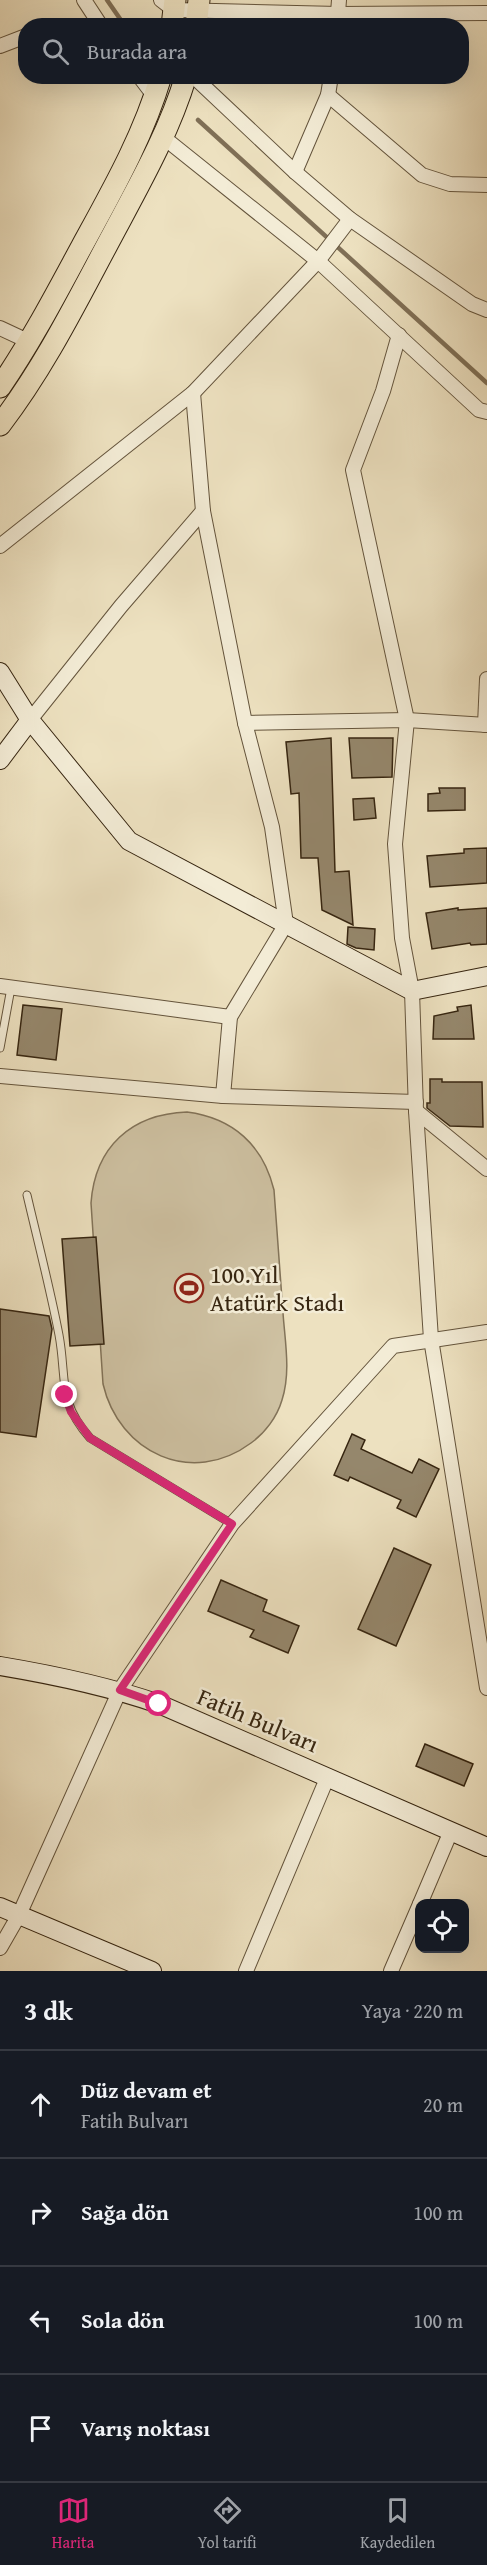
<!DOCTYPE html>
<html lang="tr">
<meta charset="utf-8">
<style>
:root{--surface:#171b24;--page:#242831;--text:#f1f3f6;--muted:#9ea1a6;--line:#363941;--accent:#db2777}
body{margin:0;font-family:"Gentium Book Plus",serif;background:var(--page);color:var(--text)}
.controls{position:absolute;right:18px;bottom:18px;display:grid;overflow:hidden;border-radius:12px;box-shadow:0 6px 24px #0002}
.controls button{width:54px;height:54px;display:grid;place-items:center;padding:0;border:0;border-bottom:2px solid var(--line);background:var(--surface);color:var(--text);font:30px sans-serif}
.stop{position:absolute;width:18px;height:18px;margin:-14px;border:4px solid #db2777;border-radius:50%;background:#fff}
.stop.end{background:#db2777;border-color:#fff;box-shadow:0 2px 6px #0008}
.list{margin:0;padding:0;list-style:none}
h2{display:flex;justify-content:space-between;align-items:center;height:78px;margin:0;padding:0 24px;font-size:26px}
h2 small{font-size:20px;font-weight:400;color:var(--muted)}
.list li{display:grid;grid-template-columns:39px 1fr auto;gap:18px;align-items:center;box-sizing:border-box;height:108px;padding:0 24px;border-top:2px solid var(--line)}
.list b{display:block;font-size:22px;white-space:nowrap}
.list p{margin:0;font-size:20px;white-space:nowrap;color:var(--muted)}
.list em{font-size:20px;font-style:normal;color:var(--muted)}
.icon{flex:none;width:33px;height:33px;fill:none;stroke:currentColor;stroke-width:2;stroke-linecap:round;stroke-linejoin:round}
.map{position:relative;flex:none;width:487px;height:1971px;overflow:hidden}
.search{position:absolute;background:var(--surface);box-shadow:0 6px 24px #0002;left:18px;right:18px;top:18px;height:66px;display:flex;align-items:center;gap:15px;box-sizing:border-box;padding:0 21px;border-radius:24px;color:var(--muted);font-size:22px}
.sheet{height:510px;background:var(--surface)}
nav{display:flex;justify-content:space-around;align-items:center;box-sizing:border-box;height:84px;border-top:2px solid var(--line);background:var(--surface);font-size:16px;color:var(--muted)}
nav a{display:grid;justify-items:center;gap:3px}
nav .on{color:var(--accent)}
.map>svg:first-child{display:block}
.green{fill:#cec1a2;stroke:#827359;stroke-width:1.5}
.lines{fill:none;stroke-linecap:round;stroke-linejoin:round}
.stream{stroke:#7f6f56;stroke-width:4.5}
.building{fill:#95876c;stroke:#362510;stroke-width:1.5}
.lane-casing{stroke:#64543c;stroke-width:9}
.street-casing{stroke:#64543c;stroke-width:16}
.secondary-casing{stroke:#362510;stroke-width:20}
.primary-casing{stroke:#362510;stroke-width:23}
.lane{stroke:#f3ecd6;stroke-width:7}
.street{stroke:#f3ecd6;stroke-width:14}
.secondary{stroke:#f3ecd6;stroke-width:18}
.primary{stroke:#ede1c0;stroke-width:21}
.route{stroke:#db2777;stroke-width:8}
.labels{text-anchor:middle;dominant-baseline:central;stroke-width:5;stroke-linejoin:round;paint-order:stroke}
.poi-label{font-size:24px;fill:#362510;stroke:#f3ecd6;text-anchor:start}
.street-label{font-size:24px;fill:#362510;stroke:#f3ecd6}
</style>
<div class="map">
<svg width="487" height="1971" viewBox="0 0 487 1971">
<rect width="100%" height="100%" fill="#ede1c0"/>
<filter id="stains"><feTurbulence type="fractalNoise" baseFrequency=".00333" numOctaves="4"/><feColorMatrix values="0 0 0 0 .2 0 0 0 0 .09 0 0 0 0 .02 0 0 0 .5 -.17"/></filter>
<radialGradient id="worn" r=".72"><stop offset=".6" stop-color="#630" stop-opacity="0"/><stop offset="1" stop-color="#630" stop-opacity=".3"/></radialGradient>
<!-- green -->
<path class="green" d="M 187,1112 C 233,1118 263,1145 274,1190 C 277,1231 280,1272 283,1313 C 285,1342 291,1372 282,1400 C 277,1417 265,1433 251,1443 C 192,1487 119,1453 103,1384 L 91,1203 C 95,1147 131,1114 187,1112 Z"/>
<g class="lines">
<!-- stream -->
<g class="stream">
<path d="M 107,0 L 125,26"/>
<path d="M 198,120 L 487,383"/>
</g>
</g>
<!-- building -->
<g class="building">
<path d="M 331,738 L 335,872 L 349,871 L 353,925 L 322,910 L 318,858 L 301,858 L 299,793 L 291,794 L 286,742 Z"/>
<path d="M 349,738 L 393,738 L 392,777 L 352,778 Z"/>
<path d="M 439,788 L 465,788 L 465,810 L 428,811 L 428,794 L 440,793 Z"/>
<path d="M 374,798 L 376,818 L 354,820 L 353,799 Z"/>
<path d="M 487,848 L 487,883 L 430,887 L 427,856 L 464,853 L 464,849 Z"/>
<path d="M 458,908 L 458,910 L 487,908 L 487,944 L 471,945 L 470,943 L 432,949 L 426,913 Z"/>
<path d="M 348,927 L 375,929 L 374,950 L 356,948 L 347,944 Z"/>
<path d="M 23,1005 L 62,1009 L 56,1060 L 17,1055 Z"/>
<path d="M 471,1005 L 474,1039 L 433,1039 L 434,1016 L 458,1011 L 457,1007 Z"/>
<path d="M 430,1079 L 442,1079 L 442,1082 L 482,1082 L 483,1127 L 450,1126 L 427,1108 L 427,1103 L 430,1103 Z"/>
<path d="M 96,1237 L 104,1344 L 70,1346 L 62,1239 Z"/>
<path d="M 0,1309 L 49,1316 L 52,1329 L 36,1437 L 0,1432 Z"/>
<path d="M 352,1434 L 365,1440 L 361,1449 L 412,1473 L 419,1459 L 439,1469 L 416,1517 L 397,1508 L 401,1500 L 350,1477 L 348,1481 L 334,1475 Z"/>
<path d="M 394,1548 L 431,1565 L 396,1646 L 358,1629 Z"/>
<path d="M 221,1580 L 267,1600 L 263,1611 L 299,1626 L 288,1653 L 250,1637 L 254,1630 L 208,1611 Z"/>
<path d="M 425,1744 L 473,1764 L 464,1786 L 416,1766 Z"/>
</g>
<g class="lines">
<!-- lane casing -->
<g class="lane-casing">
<g id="lane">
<path d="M 0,1048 L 11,988"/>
<path d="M 27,1195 C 38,1242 50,1288 59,1335 C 67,1378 57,1401 90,1438 L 232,1524"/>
</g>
</g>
<!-- street casing -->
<g class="street-casing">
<g id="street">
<path d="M 84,0 L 101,26"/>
<path d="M 161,0 L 174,10 L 338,14 L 487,13"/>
<path d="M 337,26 L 339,0"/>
<path d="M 0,46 L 26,36"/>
<path d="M 139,76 L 155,97"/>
<path d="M 193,76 L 295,172 L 350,219 L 472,304 L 487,310"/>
<path d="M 328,95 L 422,175 L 450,184 L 487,185"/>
<path d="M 163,137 L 318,261 L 479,410 L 487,412"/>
<path d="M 295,172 L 328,95 L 331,76"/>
<path d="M 0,328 L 30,342"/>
<path d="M 399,335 L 383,391 L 353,470 L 407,720 L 395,844 L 402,938 L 412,991 L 416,1111 L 431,1339 L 487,1688"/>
<path d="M 193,393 L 203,511 L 245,723 L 272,827 L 286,924 L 230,1017 L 223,1096"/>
<path d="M 0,546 L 193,393 L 318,261 L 350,219"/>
<path d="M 30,720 L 121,606 L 203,511"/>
<path d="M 245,723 L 407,720 L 487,725"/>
<path d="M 485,725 L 487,679"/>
<path d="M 0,986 L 230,1017"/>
<path d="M 0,1076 L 223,1096 L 416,1102"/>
<path d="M 416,1111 L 487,1169"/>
<path d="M 420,1904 L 451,1831"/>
<path d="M 0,1948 L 19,1915 L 120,1690 L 232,1524 L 393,1346 L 487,1332"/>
<path d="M 246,1971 L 328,1776"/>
<path d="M 391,1971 L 420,1904"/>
</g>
</g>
<!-- secondary casing -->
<g class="secondary-casing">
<g id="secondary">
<path d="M 0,672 L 30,720 L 129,841 L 412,991 L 487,976"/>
<path d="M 0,760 L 30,720"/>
<path d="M 0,1666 C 54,1675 107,1686 159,1704 L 487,1847"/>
<path d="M 0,1907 L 152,1971"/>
</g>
</g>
<!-- primary casing -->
<g class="primary-casing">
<g id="primary">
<path d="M 172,26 L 175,0"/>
<path d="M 196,26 L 199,0"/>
<path d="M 0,387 C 31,342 56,294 82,246 C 112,191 143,137 161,76"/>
<path d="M 0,425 C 43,369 74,307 107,245 C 136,190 168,136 186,76"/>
</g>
</g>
<!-- lane -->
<use href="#lane" class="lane"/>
<!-- street -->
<use href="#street" class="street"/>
<!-- secondary -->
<use href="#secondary" class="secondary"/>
<!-- primary -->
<use href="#primary" class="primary"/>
</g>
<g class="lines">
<!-- route -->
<path class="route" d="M 65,1395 L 71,1412 L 90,1438 L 232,1524 L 120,1690 L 159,1704"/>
</g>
<!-- icons -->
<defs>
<g id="stadium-ring" transform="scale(1.5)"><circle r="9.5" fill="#f3ecd6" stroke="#8f2418" stroke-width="1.5"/><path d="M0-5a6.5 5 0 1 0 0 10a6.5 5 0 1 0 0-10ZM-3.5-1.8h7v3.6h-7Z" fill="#8f2418"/></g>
</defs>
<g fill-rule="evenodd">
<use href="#stadium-ring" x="189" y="1288"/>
</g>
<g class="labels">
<!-- poi labels -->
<g class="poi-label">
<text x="210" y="1274">100.Yıl<tspan x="210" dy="28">Atatürk Stadı</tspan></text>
</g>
<!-- street labels -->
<g class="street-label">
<text transform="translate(258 1720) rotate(23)">Fatih Bulvarı</text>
</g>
</g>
<rect width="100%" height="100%" filter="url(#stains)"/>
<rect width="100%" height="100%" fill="url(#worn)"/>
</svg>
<div class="controls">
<button><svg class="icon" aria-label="locate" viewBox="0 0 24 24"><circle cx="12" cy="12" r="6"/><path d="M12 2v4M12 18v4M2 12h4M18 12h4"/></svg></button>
</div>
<div class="stop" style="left:159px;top:1704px"></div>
<div class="stop end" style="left:65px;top:1395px"></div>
<div class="search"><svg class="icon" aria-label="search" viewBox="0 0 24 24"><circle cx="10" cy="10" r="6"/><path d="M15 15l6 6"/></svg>Burada ara</div>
</div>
<section class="sheet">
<h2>3 dk<small>Yaya · 220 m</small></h2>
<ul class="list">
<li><svg class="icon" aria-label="ahead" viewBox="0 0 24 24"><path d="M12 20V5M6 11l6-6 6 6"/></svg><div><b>Düz devam et</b><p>Fatih Bulvarı</p></div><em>20 m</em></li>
<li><svg class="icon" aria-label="right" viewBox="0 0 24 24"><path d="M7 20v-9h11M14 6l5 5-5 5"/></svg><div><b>Sağa dön</b></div><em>100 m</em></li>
<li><svg class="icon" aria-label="left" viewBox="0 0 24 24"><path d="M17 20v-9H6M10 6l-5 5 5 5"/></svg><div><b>Sola dön</b></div><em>100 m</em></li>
<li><svg class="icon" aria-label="arrive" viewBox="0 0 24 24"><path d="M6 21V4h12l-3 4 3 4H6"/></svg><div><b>Varış noktası</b></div></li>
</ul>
</section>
<nav>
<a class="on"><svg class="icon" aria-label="map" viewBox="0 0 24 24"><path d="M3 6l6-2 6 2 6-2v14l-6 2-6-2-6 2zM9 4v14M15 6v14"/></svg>Harita</a>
<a><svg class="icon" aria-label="directions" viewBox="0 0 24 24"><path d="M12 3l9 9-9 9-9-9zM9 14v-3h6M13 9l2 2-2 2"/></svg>Yol tarifi</a>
<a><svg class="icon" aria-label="saved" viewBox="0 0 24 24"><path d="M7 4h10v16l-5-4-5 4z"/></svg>Kaydedilen</a>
</nav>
